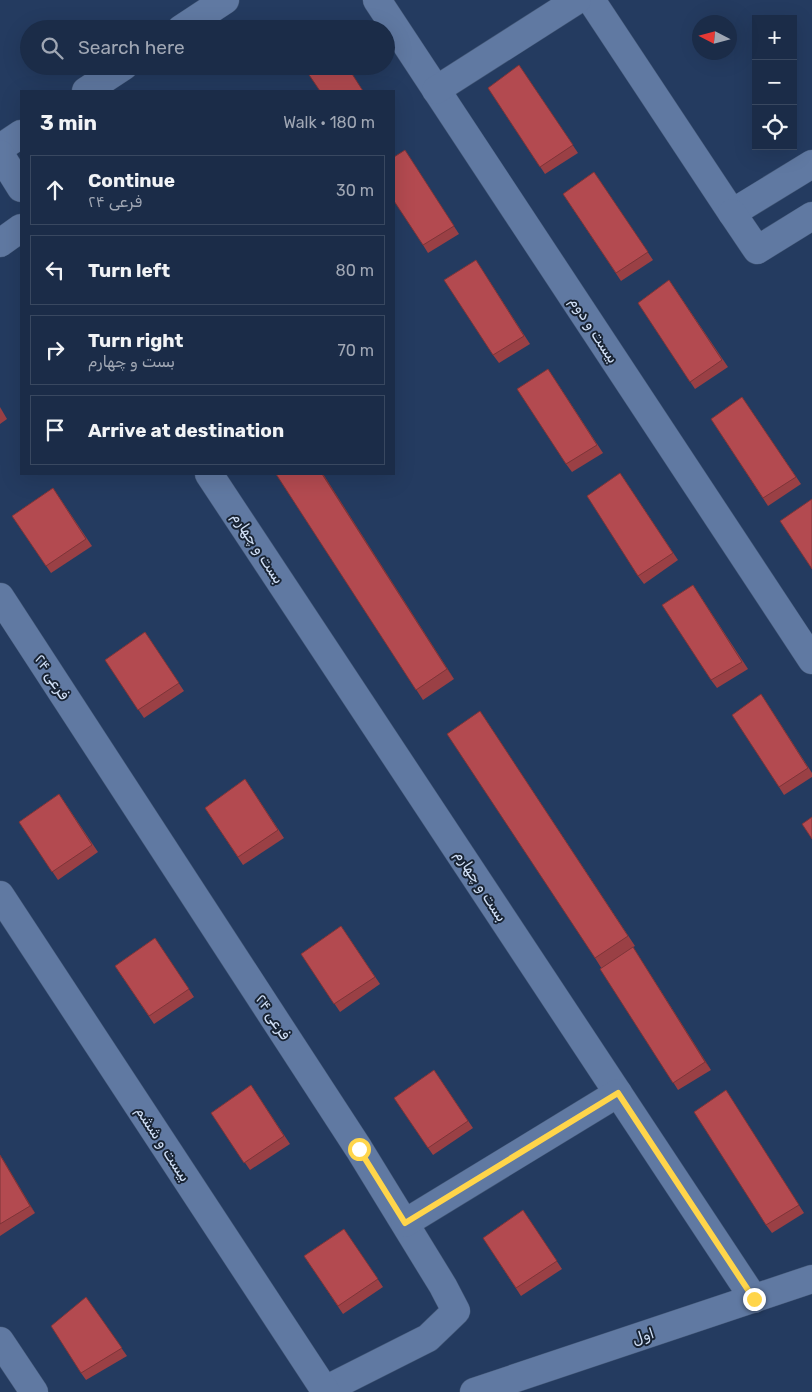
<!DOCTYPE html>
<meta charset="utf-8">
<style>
:root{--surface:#1b2c48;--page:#283852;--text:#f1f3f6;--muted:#a0a7b4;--line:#394860}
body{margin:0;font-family:Rubik,"Noto Sans Arabic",sans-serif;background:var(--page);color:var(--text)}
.controls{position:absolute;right:15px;top:15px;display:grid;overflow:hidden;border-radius:0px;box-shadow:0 5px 20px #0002}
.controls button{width:45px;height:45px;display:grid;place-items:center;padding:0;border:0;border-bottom:1px solid var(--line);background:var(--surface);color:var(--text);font:25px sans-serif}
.compass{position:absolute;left:692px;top:15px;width:45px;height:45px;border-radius:50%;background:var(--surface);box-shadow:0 5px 20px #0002;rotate:276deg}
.stop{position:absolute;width:15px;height:15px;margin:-11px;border:4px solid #ffd54a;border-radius:50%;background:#fff}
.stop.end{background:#ffd54a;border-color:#fff;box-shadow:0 1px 5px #0008}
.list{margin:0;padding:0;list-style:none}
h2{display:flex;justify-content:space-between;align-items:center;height:65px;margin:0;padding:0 20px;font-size:21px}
h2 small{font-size:16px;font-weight:400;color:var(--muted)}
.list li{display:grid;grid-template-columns:32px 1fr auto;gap:15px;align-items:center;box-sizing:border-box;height:70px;margin:0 10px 10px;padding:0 10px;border:1px solid var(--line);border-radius:0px}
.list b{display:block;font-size:19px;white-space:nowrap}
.list p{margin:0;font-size:16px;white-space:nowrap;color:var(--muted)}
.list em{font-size:16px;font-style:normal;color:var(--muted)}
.icon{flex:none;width:28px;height:28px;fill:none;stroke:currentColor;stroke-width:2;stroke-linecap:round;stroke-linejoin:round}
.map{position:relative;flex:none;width:812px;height:1392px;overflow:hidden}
.search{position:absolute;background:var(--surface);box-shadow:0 5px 20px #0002;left:20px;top:20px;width:375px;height:55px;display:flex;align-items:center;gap:12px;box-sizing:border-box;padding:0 18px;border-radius:28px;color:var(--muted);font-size:19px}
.panel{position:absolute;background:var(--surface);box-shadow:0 5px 20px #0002;left:20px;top:90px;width:375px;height:385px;border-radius:0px}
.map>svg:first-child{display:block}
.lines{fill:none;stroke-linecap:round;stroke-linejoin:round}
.minor-casing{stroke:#435776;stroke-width:29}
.minor{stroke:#6079a2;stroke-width:28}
.wall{fill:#9a4045}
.shaded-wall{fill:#7d3438}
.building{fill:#b34a50;stroke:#7d3438}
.route{stroke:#ffd54a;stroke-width:6}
.labels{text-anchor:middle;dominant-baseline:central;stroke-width:4;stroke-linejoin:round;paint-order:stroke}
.street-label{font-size:15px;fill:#d2e1f8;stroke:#182333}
</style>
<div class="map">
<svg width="812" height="1392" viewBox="0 0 812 1392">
<rect width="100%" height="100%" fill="#243b60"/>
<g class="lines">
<!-- minor casing -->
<g class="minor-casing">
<g id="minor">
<path d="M 377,0 L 812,660"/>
<path d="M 591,0 L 732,213 L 812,164"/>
<path d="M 181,29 L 225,0"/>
<path d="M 436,90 L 577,0"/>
<path d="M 86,91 L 124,66"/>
<path d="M 0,148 L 21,134"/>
<path d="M 0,154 L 21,188"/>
<path d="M 732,213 L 757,250 L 812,216"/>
<path d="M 0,243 L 21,228"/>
<path d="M 209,474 L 754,1299"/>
<path d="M 0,597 L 359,1149 L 443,1286 L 456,1311 L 428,1338 L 325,1390"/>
<path d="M 0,895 L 326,1392"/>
<path d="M 405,1223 L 618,1093"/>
<path d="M 0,1341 L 34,1392"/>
<path d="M 474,1392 L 812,1279"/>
</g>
</g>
<!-- minor -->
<use href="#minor" class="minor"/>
</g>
<!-- wall -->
<g class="wall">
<path d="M 519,65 L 578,153 L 545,174 L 488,88 Z"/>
<path d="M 410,158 L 459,234 L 428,253 L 423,245 Z"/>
<path d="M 594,172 L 653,260 L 621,281 L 563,194 Z"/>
<path d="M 481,268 L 530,344 L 499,363 L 493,355 Z"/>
<path d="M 669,280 L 728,367 L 695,389 L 638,303 Z"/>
<path d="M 548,369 L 603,453 L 572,472 L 566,464 Z"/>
<path d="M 742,397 L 801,484 L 768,506 L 711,419 Z"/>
<path d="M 0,407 L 7,419 L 0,424 Z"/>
<path d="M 620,473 L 678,560 L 644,584 L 638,576 Z"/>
<path d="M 276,474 L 323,474 L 454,679 L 423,700 Z"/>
<path d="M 53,488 L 92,546 L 51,573 L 12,516 Z"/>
<path d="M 693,585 L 748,669 L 717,688 L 711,680 Z"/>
<path d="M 145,632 L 184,691 L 144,718 L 105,660 Z"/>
<path d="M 761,694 L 812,773 L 812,777 L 784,795 L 779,787 Z"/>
<path d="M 480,711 L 635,946 L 633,947 L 711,1070 L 678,1090 L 595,958 Z"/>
<path d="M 245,779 L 284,838 L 243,865 L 205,808 Z"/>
<path d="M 59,794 L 98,852 L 58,880 L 19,822 Z"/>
<path d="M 341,926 L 380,984 L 340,1012 L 301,954 Z"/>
<path d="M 155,938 L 194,997 L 154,1024 L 115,966 Z"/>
<path d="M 434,1070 L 473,1128 L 433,1155 L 394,1098 Z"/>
<path d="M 251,1085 L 290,1144 L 250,1170 L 211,1113 Z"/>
<path d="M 726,1090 L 804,1213 L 772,1233 L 766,1225 Z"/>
<path d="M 0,1155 L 35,1213 L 0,1236 Z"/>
<path d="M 523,1210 L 562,1269 L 521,1296 L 483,1238 Z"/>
<path d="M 344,1229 L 383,1287 L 343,1314 L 304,1256 Z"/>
<path d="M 86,1297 L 127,1356 L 86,1380 L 81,1373 Z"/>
</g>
<!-- shaded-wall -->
<g class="shaded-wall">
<path d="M 322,474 L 323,474 L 454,679 L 447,669 Z"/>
<path d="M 633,947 L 638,955 L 711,1070 L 705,1062 Z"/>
<path d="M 0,1155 L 3,1159 L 35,1213 L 30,1206 Z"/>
</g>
<!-- building -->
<g class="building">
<path d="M 519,65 L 573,145 L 540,167 L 488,88 Z"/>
<path d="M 303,66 L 347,66 L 363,91 L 320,91 Z"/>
<path d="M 405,150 L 454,226 L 423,245 L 394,201 L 394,157 Z"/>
<path d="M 594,172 L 648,252 L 616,273 L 563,194 Z"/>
<path d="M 476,260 L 524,336 L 493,355 L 444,280 Z"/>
<path d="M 669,280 L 722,360 L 690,382 L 638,303 Z"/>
<path d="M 548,369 L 597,445 L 566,464 L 517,389 Z"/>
<path d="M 742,397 L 796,477 L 763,498 L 711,419 Z"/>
<path d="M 620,473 L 673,553 L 638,576 L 587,496 Z"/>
<path d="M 276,474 L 322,474 L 447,669 L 416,690 Z"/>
<path d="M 53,488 L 86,539 L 46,566 L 12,516 Z"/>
<path d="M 812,499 L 812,569 L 780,521 Z"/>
<path d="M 693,585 L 742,662 L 711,680 L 662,605 Z"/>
<path d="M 145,632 L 179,683 L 138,710 L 105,660 Z"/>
<path d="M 761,694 L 808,768 L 779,787 L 732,715 Z"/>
<path d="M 480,711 L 628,936 L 595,958 L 447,734 Z"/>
<path d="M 245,779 L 278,830 L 238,857 L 205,808 Z"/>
<path d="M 59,794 L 92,845 L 52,872 L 19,822 Z"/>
<path d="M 812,817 L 812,839 L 802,824 Z"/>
<path d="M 341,926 L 375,977 L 334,1004 L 301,954 Z"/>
<path d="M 155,938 L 189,989 L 149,1016 L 115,966 Z"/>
<path d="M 633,947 L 705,1062 L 673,1083 L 600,969 Z"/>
<path d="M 434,1070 L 468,1121 L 428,1148 L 394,1098 Z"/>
<path d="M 251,1085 L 284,1136 L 244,1163 L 211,1113 Z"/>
<path d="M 726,1090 L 799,1205 L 766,1225 L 694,1112 Z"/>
<path d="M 0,1155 L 30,1206 L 0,1224 Z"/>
<path d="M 523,1210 L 557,1261 L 516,1288 L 483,1238 Z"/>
<path d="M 344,1229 L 378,1279 L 338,1306 L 304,1256 Z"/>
<path d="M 86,1297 L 122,1348 L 81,1373 L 51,1326 Z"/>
</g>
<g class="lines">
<!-- route -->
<path class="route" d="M 359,1149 L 405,1223 L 618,1093 L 754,1299"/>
</g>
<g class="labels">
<!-- street labels -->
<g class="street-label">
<text transform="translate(594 330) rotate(57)">بیست و دوم</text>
<text transform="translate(258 548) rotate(57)">بست و چهارم</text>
<text transform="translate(52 677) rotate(57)">فرعی ۲۴</text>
<text transform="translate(481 886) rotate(57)">بست و چهارم</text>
<text transform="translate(273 1017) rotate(57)">فرعی ۲۴</text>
<text transform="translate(163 1144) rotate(57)">بیست و ششم</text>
<text transform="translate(643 1336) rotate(-18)">اول</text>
</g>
</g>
</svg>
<div class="controls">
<button>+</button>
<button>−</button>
<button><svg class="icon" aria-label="locate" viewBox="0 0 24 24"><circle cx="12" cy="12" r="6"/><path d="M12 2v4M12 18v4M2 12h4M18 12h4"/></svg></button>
</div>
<svg class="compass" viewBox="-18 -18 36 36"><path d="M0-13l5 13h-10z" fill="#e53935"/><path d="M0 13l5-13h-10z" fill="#a0a7b4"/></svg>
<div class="stop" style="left:359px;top:1149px"></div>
<div class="stop end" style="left:754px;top:1299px"></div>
<div class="search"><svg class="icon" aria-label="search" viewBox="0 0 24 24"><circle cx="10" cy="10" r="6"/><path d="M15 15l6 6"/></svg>Search here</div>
<section class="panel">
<h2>3 min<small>Walk · 180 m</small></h2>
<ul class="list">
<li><svg class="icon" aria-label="ahead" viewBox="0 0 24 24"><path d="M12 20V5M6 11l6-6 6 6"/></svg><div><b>Continue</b><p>فرعی ۲۴</p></div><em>30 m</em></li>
<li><svg class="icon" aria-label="left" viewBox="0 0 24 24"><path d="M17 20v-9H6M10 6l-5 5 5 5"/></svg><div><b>Turn left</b></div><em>80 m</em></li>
<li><svg class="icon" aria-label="right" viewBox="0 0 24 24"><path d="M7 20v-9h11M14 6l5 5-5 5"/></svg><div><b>Turn right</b><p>بست و چهارم</p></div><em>70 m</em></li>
<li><svg class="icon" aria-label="arrive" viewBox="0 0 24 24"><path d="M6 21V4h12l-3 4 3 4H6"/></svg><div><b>Arrive at destination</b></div></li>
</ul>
</section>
</div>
